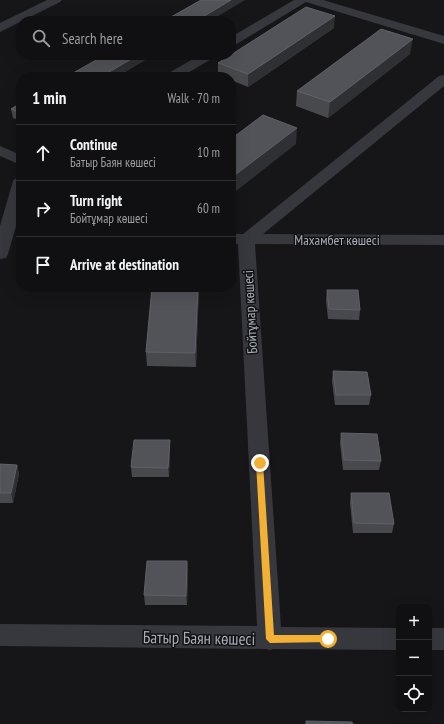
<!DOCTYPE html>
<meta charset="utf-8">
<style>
:root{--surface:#101012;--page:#19191b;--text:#f1f3f6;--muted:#9c9d9f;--line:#303032}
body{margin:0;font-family:"PT Sans Narrow",sans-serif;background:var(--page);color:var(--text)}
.controls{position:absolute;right:12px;bottom:12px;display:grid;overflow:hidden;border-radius:8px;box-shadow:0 4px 16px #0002}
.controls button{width:36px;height:36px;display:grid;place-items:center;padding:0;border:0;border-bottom:1px solid var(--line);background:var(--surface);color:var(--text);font:20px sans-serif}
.stop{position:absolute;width:12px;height:12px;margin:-9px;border:3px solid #f2b134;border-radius:50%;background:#fff}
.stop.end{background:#f2b134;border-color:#fff;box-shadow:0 1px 4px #0008}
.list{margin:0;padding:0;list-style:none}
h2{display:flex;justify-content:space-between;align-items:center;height:52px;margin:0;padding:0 16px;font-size:17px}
h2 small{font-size:13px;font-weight:400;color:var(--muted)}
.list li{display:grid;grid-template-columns:26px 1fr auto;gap:12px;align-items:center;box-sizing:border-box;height:56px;padding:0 16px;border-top:1px solid var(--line)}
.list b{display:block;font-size:15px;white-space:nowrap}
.list p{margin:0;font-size:13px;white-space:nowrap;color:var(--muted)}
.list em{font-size:13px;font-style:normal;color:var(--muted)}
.icon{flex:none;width:22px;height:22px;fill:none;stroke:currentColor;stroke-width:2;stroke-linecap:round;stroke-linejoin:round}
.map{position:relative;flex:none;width:444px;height:724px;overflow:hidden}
.search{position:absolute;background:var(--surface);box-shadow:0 4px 16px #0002;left:16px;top:16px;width:220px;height:44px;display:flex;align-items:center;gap:10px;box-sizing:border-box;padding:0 14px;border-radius:16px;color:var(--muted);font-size:15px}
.panel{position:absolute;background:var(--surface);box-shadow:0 4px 16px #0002;left:16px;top:72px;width:220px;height:220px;border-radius:16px}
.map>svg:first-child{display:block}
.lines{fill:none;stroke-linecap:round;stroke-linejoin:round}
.minor{fill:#37383d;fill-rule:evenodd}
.wall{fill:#47494d}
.shaded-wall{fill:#2f3033}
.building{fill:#525359;stroke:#5f6168}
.route{fill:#f2b134}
.labels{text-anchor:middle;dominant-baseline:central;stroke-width:3;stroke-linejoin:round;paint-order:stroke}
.street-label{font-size:14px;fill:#a8adb8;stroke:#111113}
.near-street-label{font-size:17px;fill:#a8adb8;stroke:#111113}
</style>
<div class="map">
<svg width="444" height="724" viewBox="0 0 444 724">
<rect width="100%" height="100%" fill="#161618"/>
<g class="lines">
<!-- minor -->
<g class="minor">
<path d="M 47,0 L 62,0 L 60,2 L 0,32 L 0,23 Z"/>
<path d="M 294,0 L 323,0 L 444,36 L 444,44 L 306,2 L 235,45 L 231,46 L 231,37 Z"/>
<path d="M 200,55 L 215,55 L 213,58 L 181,77 L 165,77 L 167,74 Z"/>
<path d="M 444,75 L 444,86 L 263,234 L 444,235 L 444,245 L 255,244 L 281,627 L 399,628 L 399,650 L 273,649 L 270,650 L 266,649 L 0,646 L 0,624 L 257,626 L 238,244 L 231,244 L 231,234 L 243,234 L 439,76 Z"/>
<path d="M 0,146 L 21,155 L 21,165 L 0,156 Z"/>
<path d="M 21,176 L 21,209 L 8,254 L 6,258 L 0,259 L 0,226 L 13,181 L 16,178 Z"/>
<rect x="429" y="628" width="15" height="22"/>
</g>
</g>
<!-- wall -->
<g class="wall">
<path d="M 334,28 L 248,87 L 231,80 L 231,77 L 222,77 L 218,76 L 218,63 Z"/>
<path d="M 410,54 L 328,118 L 296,106 L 297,91 Z"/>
<path d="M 21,103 L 21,121 L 13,118 L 11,109 Z"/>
<path d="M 152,287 L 199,287 L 196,367 L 147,366 L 146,352 Z"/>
<path d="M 327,290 L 360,310 L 359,320 L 328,319 L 326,300 Z"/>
<path d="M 333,371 L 371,395 L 369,405 L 335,405 L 332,381 Z"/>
<path d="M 341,433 L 381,461 L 379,470 L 343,470 L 340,443 Z"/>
<path d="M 170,440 L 170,450 L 169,477 L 132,477 L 131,467 Z"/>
<path d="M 0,464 L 17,465 L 19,474 L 13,503 L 0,503 Z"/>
<path d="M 351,493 L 394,524 L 392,533 L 353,533 L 350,503 Z"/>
<path d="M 187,561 L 188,570 L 187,605 L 145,605 L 144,595 Z"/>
</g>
<!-- shaded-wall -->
<g class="shaded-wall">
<path d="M 231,0 L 245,0 L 210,21 L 196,21 Z"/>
<path d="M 335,16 L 334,28 L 248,87 L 248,74 Z"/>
<path d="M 413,39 L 410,54 L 328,118 L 330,102 Z"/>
<path d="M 138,55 L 154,55 L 117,77 L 101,77 Z"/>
<path d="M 297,128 L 296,144 L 231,195 L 231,178 Z"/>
<path d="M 198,287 L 199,287 L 196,367 L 195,353 Z"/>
<path d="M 170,440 L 170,450 L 169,477 L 168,468 Z"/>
<path d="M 17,465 L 19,474 L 13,503 L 11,493 Z"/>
<path d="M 187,561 L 188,570 L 187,605 L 186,596 Z"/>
</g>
<!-- building -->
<g class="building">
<path d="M 201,0 L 231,0 L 196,21 L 164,21 Z"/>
<path d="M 306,7 L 335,16 L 248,74 L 218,63 Z"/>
<path d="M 381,29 L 413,39 L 330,102 L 297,91 Z"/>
<path d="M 105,55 L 138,55 L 101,77 L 66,77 Z"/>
<path d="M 21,103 L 21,113 L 11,109 Z"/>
<path d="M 263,115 L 297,128 L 231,178 L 231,139 Z"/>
<path d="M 152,287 L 198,287 L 195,353 L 146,352 Z"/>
<path d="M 327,290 L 358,290 L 360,310 L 329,309 Z"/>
<path d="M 333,371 L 367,372 L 371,395 L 336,395 Z"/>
<path d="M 341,433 L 377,434 L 381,461 L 344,460 Z"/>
<path d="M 134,440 L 170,440 L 168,468 L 131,467 Z"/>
<path d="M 0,464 L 17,465 L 11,493 L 0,493 Z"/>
<path d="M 351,493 L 389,493 L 394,524 L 354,523 Z"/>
<path d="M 147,561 L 187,561 L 186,596 L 144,595 Z"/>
<path d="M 306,721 L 352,722 L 353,724 L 306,724 Z"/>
</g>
<!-- route -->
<path class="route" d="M 260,460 L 263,463 L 274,635 L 328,635 L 330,636 L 332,639 L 330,642 L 270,643 L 266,639 L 256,463 Z"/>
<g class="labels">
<!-- street labels -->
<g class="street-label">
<text x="337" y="240">Махамбет көшесі</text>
<text transform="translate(250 312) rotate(-93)">Бойтұмар көшесі</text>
</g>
<!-- near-street labels -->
<g class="near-street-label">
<text transform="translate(199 638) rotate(1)">Батыр Баян көшесі</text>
</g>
</g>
</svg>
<div class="controls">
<button>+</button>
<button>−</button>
<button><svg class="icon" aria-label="locate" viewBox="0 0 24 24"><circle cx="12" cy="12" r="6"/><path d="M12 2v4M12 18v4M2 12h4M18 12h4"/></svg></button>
</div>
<div class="stop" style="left:328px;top:639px"></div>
<div class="stop end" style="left:260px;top:463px"></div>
<div class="search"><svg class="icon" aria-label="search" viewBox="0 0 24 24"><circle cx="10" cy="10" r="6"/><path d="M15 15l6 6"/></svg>Search here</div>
<section class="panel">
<h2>1 min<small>Walk · 70 m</small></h2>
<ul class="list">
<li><svg class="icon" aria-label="ahead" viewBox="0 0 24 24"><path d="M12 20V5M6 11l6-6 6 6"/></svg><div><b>Continue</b><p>Батыр Баян көшесі</p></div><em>10 m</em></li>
<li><svg class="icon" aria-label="right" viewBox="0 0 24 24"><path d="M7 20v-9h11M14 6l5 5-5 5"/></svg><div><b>Turn right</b><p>Бойтұмар көшесі</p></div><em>60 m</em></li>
<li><svg class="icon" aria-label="arrive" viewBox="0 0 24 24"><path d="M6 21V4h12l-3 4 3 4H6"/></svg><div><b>Arrive at destination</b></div></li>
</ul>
</section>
</div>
